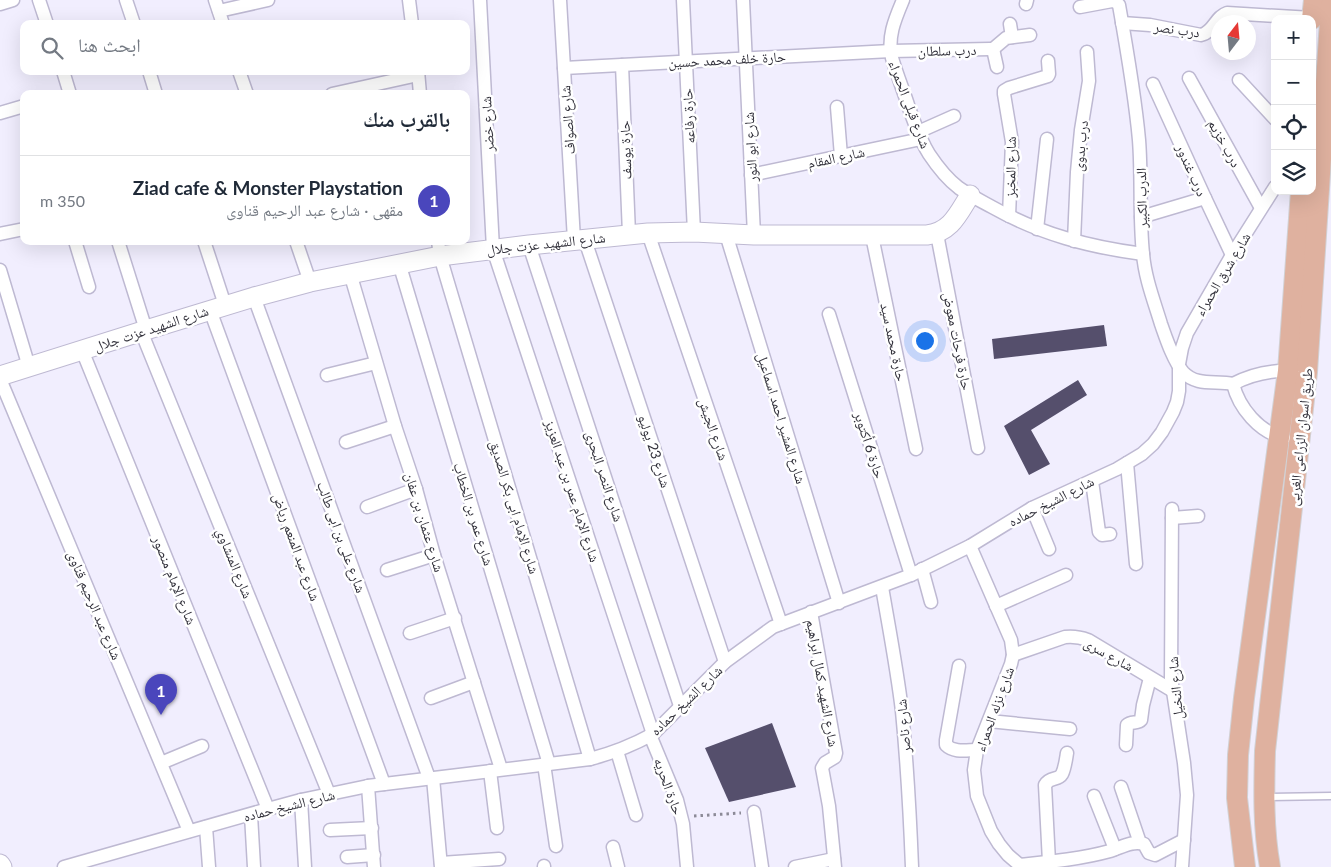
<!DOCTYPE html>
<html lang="ar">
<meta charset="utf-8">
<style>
:root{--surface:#fff;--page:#f6f6f7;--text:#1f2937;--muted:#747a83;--line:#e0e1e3;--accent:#4a46bc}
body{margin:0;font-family:Lato,"Noto Naskh Arabic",sans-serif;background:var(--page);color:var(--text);direction:rtl}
.controls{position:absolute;right:15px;top:15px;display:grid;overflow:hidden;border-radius:10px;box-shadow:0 5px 20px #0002}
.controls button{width:45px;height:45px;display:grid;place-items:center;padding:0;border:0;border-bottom:1px solid var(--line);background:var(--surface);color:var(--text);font:25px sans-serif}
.compass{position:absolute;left:1211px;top:15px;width:45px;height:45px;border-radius:50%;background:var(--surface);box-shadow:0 5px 20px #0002;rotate:16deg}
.you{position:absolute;left:924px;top:340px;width:18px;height:18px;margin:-12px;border:4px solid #fff;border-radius:50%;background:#1a73e8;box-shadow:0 0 0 8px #1a73e833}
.badge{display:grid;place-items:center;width:32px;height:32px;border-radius:50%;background:var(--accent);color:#fff;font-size:16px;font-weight:700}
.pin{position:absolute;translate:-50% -41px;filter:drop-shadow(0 1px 2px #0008)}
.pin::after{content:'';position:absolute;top:26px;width:18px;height:15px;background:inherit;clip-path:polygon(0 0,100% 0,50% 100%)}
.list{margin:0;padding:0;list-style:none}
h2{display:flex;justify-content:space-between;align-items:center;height:65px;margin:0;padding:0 20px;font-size:21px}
h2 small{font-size:16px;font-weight:400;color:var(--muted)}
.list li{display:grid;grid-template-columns:32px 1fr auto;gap:15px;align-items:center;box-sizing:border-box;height:90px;padding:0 20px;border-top:1px solid var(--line)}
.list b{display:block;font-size:19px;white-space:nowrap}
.list p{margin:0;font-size:16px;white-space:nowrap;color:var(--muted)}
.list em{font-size:16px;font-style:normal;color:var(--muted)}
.icon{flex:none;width:28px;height:28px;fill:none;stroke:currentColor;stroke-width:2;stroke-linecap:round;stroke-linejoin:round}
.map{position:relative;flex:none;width:1331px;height:867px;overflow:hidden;direction:ltr}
.search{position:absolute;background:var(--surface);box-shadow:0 5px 20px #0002;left:20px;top:20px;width:450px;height:55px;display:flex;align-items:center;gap:12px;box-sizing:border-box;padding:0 18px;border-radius:10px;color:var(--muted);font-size:19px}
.panel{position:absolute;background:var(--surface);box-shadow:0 5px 20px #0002;left:20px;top:90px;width:450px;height:155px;border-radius:10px;direction:rtl}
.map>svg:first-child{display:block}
.building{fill:#554f6c}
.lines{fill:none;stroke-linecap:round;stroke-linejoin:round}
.lane-casing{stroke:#beb9d2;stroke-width:9}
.street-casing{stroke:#beb9d2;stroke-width:15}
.secondary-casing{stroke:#beb9d2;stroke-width:21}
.primary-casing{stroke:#d2d1d4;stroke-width:22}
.path{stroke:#8c8a97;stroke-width:3;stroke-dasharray:2.5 4;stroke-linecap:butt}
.lane{stroke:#fff;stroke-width:6}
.street{stroke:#fff;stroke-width:12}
.secondary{stroke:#fff;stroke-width:19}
.primary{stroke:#dfb19f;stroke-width:20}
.labels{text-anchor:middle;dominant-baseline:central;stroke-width:5;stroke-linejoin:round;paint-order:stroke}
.street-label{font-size:14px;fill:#31303a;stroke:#fff}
</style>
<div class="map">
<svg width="1331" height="867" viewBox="0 0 1331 867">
<rect width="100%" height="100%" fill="#f1eefe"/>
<!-- building -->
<g class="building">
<path d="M 1104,325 L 1107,346 L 994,359 L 992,339 Z"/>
<path d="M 1078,380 L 1087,395 L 1031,430 L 1050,464 L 1029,475 L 1004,426 Z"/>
<path d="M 772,723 L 796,787 L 729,802 L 705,748 Z"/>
</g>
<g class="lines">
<!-- lane casing -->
<g class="lane-casing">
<path id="lane" d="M 1267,797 L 1331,796"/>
</g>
<!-- street casing -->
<g class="street-casing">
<g id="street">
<path d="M 39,0 L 47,24"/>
<path d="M 126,0 L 134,24"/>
<path d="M 215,0 L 223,24"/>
<path d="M 409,0 L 412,24"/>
<path d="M 480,0 L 493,249 L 653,734"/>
<path d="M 560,0 L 574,240"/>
<path d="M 683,0 L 694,232"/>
<path d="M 743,0 L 754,235"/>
<path d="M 903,0 C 895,19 887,37 892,58 C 897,75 904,92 909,108 C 915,124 920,140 929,154 C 937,166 947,179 959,188 C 969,195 981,201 992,207 C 1040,234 1089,247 1143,254"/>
<path d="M 0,4 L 13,0"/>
<path d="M 1026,4 L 1027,0"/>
<path d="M 1080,7 L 1112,1 L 1115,1 L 1119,5 C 1127,50 1135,95 1139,140 C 1142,178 1139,216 1143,254 C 1145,278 1154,301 1161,324 C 1166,338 1173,360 1183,372 C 1197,387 1216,380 1233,384"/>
<path d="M 219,11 L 268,0"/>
<path d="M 1122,23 L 1150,25 L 1201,35 C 1214,32 1215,17 1227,13 L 1312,18"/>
<path d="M 1010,24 L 1012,37"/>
<path d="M 993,49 L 997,67"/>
<path d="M 622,65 L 629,234"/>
<path d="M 564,68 L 891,51 L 990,49 L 993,49 L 1006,38 L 1030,35"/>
<path d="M 63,71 L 70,94"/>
<path d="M 149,71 L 156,94"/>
<path d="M 239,71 L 247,94"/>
<path d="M 418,71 L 420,94"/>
<path d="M 1189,78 L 1261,208"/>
<path d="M 1239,80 L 1275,119"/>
<path d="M 1153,84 L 1205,198 L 1232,255"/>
<path d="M 332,94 L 418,75"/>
<path d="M 837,107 L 841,156"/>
<path d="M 0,113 L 24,106"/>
<path d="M 918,132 L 954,116"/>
<path d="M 751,175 L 921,139"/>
<path d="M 1009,216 L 1012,142 L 1004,94 L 1004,91 L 1009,88 L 1048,76 L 1049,74 L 1048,61"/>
<path d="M 1141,217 L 1205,198"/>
<path d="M 1037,229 L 1047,139"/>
<path d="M 648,233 L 781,624"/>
<path d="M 0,234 L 24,229"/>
<path d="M 726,234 L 839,603"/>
<path d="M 937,234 L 978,448"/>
<path d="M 872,236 L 916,449"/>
<path d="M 585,240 L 725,662"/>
<path d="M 75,241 L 89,287"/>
<path d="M 118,241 L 146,330"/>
<path d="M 204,241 L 225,305"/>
<path d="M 296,241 L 310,282"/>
<path d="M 438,241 L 440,256 L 590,759"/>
<path d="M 1074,241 L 1077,172 L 1081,130 L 1089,81 L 1087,52"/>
<path d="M 529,245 L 680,706"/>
<path d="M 399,263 L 549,764"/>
<path d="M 0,270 L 29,367"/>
<path d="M 350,273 L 395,426 L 416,489 L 434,555 L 501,769"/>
<path d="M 254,297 L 429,778"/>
<path d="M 210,310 L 384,784"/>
<path d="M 829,314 L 911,575"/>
<path d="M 141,331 L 329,794"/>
<path d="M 82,350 L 268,809"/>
<path d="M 327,375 L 376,363"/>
<path d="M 0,379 L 189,831"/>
<path d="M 1233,384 C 1239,408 1259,432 1284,438"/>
<path d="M 1233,384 C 1252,374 1272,370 1293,371"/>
<path d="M 346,442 L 395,426"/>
<path d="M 1127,463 L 1136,564"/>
<path d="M 1092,481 L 1099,532 L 1102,535 L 1110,534"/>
<path d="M 367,507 L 416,489"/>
<path d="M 1032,508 L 1049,549"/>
<path d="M 1172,509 L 1171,678 L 1184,763 L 1187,795 L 1182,867"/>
<path d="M 1172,518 L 1198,516"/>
<path d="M 970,546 L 1011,640 L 1013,655 L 1011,664 L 977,750 L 974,770 L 977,796 L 991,831 L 999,844 L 1008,855 L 1022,867"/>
<path d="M 922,569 L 931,602"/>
<path d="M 387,570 L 434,555"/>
<path d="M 882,587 C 889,628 897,669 902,711 C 907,763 910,815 912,867"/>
<path d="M 996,606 L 1066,575"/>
<path d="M 811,612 L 836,753 L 835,757 L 825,763 L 822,768 L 829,806 L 835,867"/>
<path d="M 410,633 L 455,618"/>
<path d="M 1013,655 L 1065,637 C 1074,636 1080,637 1088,640 L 1173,691"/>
<path d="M 959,666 L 946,740 L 946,745 C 954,753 967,750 977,750"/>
<path d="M 431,698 L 474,682"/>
<path d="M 989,721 L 1070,729"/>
<path d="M 650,735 L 677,800 L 683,824 L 687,867"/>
<path d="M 1126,745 L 1127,725 C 1131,721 1138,724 1141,720 L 1143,705 L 1150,678"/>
<path d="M 617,751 L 636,815"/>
<path d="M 161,763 L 202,746"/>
<path d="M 544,764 L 556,846"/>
<path d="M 490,771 L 497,828"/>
<path d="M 433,778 L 441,867"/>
<path d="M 368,786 L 374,867"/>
<path d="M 1121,787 L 1140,843"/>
<path d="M 1094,796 L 1115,849"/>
<path d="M 301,800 L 305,867"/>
<path d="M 754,812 L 762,867"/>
<path d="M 251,815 L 254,867"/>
<path d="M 206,827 L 209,867"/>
<path d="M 330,830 L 372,828"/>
<path d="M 613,847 L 618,867"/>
<path d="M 347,857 L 374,855"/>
<path d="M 1049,862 L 1045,785 C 1050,776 1058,781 1062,774 C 1065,768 1066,759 1067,753"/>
<path d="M 441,863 L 499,859"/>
<path d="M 1020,865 C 1049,862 1081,859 1110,851 C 1120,848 1133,840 1144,844 L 1149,853 L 1155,855 L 1184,840"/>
<path d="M 544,866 L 544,867"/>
<path d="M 64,867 L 268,809 L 301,800 L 368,786 L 590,759 C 613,753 633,745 653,734 L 725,662 L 773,627 L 911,575 L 970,546 L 1032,508 L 1117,469 L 1142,454 L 1153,444 L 1162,432 L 1173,412 L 1177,402 L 1179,391 L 1179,364 L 1182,348 L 1187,333 L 1232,255 L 1275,187"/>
<path d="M 795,867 L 834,859"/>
</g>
</g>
<!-- secondary casing -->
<g class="secondary-casing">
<g id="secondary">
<path d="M 0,376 L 146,330 L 254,297 L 310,282 L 440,256 L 529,245 L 648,233 L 694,232 L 754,235 L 927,235 C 951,232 958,214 970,195"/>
<path d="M 0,864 L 2,867"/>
</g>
</g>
<!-- primary casing -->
<g class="primary-casing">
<g id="primary">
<path d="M 1312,19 L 1314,0"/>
<path d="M 1245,867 L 1237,798 L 1238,755 L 1244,698 L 1288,371 L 1301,191"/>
<path d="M 1270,867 C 1263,828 1264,790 1265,751 L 1307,372 L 1331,6"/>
</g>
</g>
<!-- path -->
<path class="path" d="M 694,816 L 741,813"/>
<!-- lane -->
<use href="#lane" class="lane"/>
<!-- street -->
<use href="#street" class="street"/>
<!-- secondary -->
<use href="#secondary" class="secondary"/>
<!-- primary -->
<use href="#primary" class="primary"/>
</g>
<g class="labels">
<!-- street labels -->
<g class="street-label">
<text transform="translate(1177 29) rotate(8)">درب نصر</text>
<text transform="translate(947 50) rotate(-1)">درب سلطان</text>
<text transform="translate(727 59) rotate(-3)">حارة خلف محمد حسين</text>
<text transform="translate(910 104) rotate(69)">شارع قبلى الحمراء</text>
<text transform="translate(688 116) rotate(-93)">حارة رفاعه</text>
<text transform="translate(567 120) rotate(-94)">شارع الصواف</text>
<text transform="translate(487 124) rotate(-93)">شارع خضر</text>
<text transform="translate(1225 143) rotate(61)">درب خزيم</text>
<text transform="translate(1080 146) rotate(-84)">درب بدوى</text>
<text transform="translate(750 147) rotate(-93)">شارع ابو النور</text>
<text transform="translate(625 150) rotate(-92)">حارة يوسف</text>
<text transform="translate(836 157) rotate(-12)">شارع المقام</text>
<text transform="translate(1010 167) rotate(-89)">شارع المخبز</text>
<text transform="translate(1192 170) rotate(66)">درب غندور</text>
<text transform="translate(1141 198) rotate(-91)">الدرب الكبير</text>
<text transform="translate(546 243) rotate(-6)">شارع الشهيد عزت جلال</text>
<text transform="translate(1222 274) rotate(-59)">شارع شرق الحمراء</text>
<text transform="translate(151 328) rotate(-18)">شارع الشهيد عزت جلال</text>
<text transform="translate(958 341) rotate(79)">حارة فرحات معوض</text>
<text transform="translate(894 342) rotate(78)">حارة محمد سيد</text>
<text transform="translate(782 418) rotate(73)">شارع المشير احمد اسماعيل</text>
<text transform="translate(714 429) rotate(71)">شارع الجيش</text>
<text transform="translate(1300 437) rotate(-84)">طريق اسوان الزراعى الغربى</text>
<text transform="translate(870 445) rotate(72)">حارة 6 أكتوبر</text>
<text transform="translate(655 451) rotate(72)">شارع 23 يوليو</text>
<text transform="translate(605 476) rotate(72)">شارع النصر البحرى</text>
<text transform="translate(573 491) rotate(72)">شارع الإمام عمر بن عبد العزيز</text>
<text transform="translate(1051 501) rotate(-27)">شارع الشيخ حماده</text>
<text transform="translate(515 507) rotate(73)">شارع الإمام ابى بكر الصديق</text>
<text transform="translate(474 514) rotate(73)">شارع عمر بن الخطاب</text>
<text transform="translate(425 522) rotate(73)">شارع عثمان بن عفان</text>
<text transform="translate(342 537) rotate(70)">شارع على بن ابى طالب</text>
<text transform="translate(297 547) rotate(70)">شارع عبد المنعم رياض</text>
<text transform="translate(235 563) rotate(68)">شارع المنشاوي</text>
<text transform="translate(175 580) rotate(68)">شارع الإمام منصور</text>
<text transform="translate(95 605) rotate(67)">شارع عبد الرحيم قناوى</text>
<text transform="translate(1109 654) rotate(29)">شارع سرى</text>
<text transform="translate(823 683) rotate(80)">شارع الشهيد كمال ابراهيم</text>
<text transform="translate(1175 688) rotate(-95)">شارع النخيل</text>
<text transform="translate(686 700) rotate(-44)">شارع الشيخ حماده</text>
<text transform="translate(994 709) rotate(-70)">شارع نزله الحمراء</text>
<text transform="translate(903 726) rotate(-95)">شارع ناصر</text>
<text transform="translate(669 786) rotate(70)">حارة الحريه</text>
<text transform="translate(289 805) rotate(-14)">شارع الشيخ حماده</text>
</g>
</g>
</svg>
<div class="controls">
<button>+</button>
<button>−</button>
<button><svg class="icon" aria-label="locate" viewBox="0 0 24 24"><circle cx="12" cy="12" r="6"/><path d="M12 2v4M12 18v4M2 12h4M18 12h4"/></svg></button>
<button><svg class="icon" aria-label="layers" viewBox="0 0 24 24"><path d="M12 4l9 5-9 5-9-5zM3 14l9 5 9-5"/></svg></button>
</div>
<svg class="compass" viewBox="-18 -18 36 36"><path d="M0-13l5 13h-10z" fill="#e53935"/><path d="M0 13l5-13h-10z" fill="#747a83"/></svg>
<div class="you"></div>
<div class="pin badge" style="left:161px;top:715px">1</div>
<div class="search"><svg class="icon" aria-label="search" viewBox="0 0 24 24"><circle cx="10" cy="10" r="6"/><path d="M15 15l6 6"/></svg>ابحث هنا</div>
<section class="panel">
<h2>بالقرب منك<small></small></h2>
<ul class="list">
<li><span class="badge">1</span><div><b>Ziad cafe &amp; Monster Playstation</b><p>مقهى · شارع عبد الرحيم قناوى</p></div><em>350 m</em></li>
</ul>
</section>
</div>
